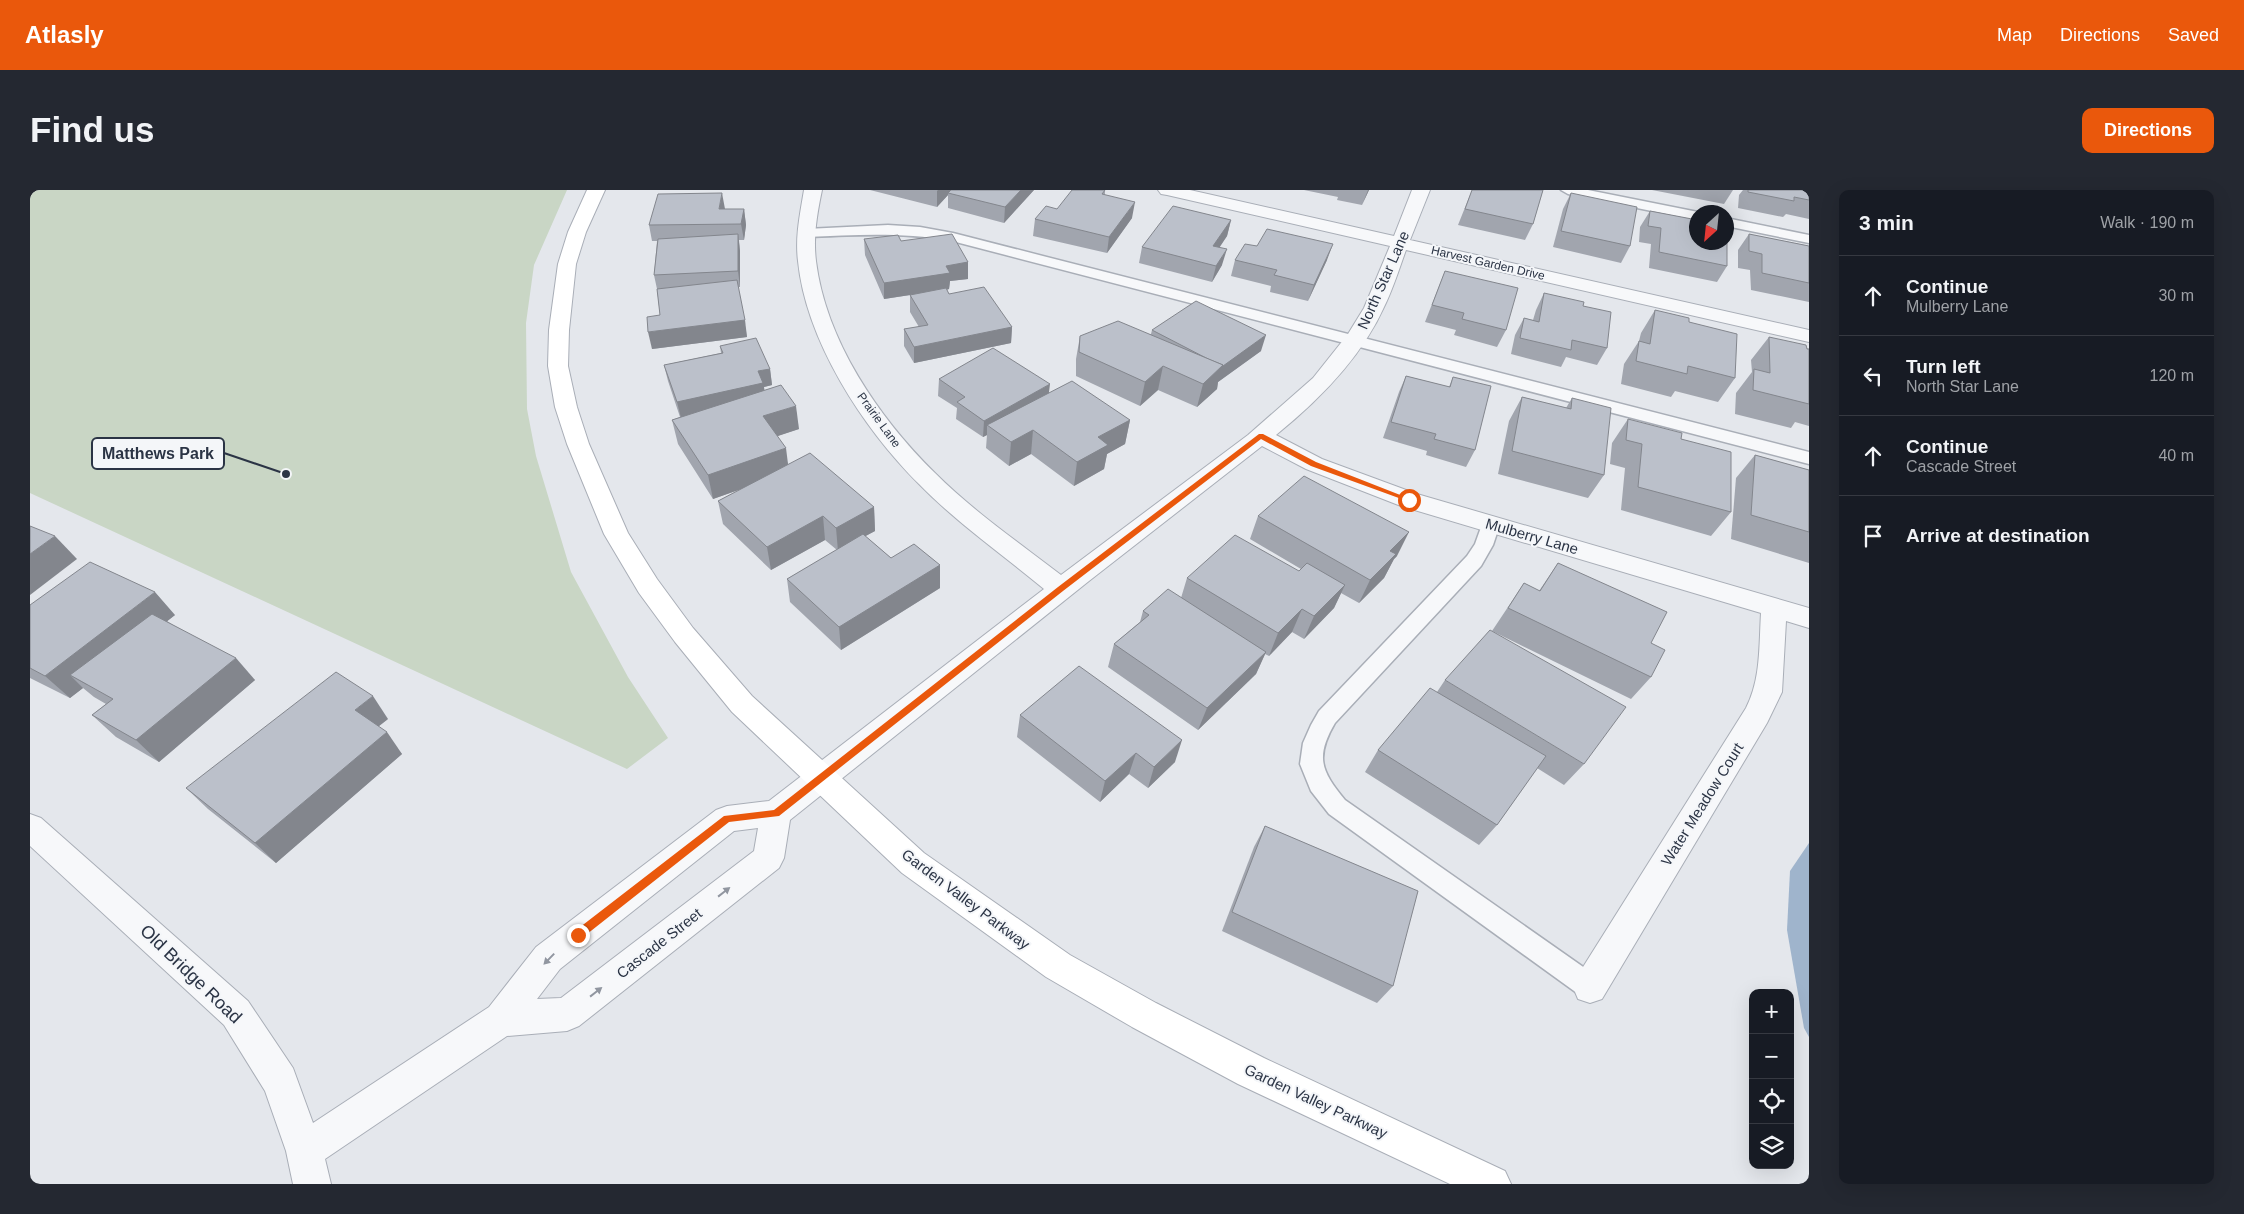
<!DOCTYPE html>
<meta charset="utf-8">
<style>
:root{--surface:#171b24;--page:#242831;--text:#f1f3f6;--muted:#9ea1a6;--line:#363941;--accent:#ea580c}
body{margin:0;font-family:Arial,sans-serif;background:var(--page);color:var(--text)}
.controls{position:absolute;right:15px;bottom:15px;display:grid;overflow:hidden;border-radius:10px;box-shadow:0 5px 20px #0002}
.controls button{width:45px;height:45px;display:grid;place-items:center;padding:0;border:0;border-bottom:1px solid var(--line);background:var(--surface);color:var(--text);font:25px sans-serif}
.compass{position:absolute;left:1659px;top:15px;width:45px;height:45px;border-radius:50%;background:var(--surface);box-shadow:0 5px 20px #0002;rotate:207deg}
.stop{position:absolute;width:15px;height:15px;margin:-11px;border:4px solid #ea580c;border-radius:50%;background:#fff}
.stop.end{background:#ea580c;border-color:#fff;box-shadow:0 1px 5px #0008}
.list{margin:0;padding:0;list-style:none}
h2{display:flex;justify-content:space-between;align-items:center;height:65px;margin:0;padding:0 20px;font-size:21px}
h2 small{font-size:16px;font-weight:400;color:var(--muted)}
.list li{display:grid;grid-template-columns:32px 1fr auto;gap:15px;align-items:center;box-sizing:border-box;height:80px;padding:0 20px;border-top:1px solid var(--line)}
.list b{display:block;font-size:19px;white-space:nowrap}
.list p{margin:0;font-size:16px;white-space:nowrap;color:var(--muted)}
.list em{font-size:16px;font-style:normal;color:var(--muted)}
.icon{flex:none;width:28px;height:28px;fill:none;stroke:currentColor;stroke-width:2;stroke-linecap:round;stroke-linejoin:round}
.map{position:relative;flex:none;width:1779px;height:994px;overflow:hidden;border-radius:10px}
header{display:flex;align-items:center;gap:30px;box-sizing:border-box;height:70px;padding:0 25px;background:var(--accent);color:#fff}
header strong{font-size:24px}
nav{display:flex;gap:28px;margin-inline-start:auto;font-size:18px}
.intro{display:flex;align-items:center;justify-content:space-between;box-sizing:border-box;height:120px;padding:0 30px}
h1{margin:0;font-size:35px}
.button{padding:12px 22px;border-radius:10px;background:var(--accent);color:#fff;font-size:18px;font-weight:700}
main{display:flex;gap:30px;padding:0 30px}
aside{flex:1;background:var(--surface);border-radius:10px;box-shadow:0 5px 20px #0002}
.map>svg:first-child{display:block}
.green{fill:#c9d6c5}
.water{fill:#9fb4cc}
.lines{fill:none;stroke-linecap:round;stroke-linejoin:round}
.lane-casing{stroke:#a9aeb7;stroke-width:3}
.street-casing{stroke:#a9aeb7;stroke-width:2}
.secondary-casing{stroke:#a9aeb7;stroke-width:2}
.lane{fill:#f7f8fa;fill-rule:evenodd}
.street{fill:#f7f8fa;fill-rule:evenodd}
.secondary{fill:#fff;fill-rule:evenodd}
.wall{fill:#a1a5ae}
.shaded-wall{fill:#83868d}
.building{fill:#bbc0ca;stroke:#83868d}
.oneway{fill:#9196a0}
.route{fill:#ea580c}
.labels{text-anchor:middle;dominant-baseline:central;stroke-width:4;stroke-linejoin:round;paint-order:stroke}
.far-street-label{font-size:12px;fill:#2b3445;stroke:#f4f6f9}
.street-label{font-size:15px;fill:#2b3445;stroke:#f4f6f9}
.near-street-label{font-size:18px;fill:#2b3445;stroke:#f4f6f9}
.leader{fill:none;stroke:#2b3445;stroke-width:2}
.callout-dot{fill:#2b3445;stroke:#f4f6f9;stroke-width:2}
.callout{fill:#f4f6f9;stroke:#2b3445;stroke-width:2}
.callout-label{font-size:16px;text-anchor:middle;font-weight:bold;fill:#2b3445}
</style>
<header>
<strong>Atlasly</strong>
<nav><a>Map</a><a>Directions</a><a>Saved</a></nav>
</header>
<div class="intro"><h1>Find us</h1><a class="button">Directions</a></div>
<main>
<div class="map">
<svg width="1779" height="994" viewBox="0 0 1779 994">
<rect width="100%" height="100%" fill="#e4e7ec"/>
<!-- green -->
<path class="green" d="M 0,0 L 537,0 L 504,75 L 496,133 L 497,219 L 506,266 L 541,382 L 598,487 L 638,548 L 597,579 L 0,303 Z"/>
<!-- water -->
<path class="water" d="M 1779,653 L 1779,847 L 1774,838 L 1757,740 L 1760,681 Z"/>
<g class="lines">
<!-- lane casing -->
<g class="lane-casing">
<g id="lane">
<path d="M 1531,0 L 1558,0 L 1668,22 L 1666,22 L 1666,30 L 1538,4 Z"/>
<path d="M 1696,28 L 1779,45 L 1779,53 L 1696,36 Z"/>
<path d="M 858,35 L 890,37 L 923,43 L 1779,262 L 1779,274 L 922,51 C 871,42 828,45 776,47 L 769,43 L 776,39 Z"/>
<path d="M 1461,328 L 1468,329 L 1470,334 L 1463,355 L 1451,376 L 1305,533 C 1285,567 1291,581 1315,610 L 1569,788 L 1573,797 L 1569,806 L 1560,810 L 1551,806 L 1299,624 L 1281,601 L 1270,574 L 1273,553 L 1281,535 L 1289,521 L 1437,366 L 1445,354 L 1454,329 Z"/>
</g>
</g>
<!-- street casing -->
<g class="street-casing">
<path id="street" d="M 774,0 L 792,0 C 787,24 783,47 786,71 C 796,151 849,228 905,283 C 943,321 988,352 1031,385 L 1218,245 L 1283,188 L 1318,144 L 1334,118 L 1360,56 L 1137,5 L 1131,4 L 1128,0 L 1160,0 L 1364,46 L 1382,0 L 1400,0 L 1380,50 L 1779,140 L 1779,152 L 1376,60 C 1369,79 1363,99 1354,117 C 1331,168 1289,210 1246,245 L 1292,269 L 1387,304 L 1779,418 L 1779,438 L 1756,431 L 1752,502 L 1737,533 L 1572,809 L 1560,813 L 1548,809 L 1543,797 L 1548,785 L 1716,518 C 1731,489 1729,456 1731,423 L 1371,316 L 1276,279 L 1232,256 L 1059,391 L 760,630 L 754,668 L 749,678 L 549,836 L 537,841 L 477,846 L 295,969 L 301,994 L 263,994 L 256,961 L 235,901 L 194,835 L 0,656 L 0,624 L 11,628 L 218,811 L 263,878 L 283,933 L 459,817 L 506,757 L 686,620 L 697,616 L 739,611 L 1014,399 C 972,364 927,333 889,294 C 833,238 776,151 768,71 C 765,47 770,24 774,0 ZM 728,638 L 724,661 L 531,808 L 507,809 L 530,779 L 704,641 Z"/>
</g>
<!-- secondary casing -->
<g class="secondary-casing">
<path id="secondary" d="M 557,0 L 575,0 L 556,42 L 546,74 L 539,140 L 538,176 L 547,217 L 559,254 L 598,343 L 627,389 L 663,438 L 722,506 L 894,663 L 1040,765 L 1126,813 L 1234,868 L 1475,981 L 1481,994 L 1420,994 L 1208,894 L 1102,837 L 1016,787 L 872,683 L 702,522 L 645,452 L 609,403 L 574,344 L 537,254 L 525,217 L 518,176 L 519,140 L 528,74 L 538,42 Z"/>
</g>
<!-- lane -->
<use href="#lane" class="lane"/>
<!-- street -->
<use href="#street" class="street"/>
<!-- secondary -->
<use href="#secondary" class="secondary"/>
</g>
<!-- wall -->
<g class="wall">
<path d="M 840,0 L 1004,0 L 974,33 L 918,18 L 918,5 L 907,17 Z"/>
<path d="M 1075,0 L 1075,5 L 1102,28 L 1077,63 L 1003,46 L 1005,29 L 1027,19 Z"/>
<path d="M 1274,0 L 1339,0 L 1332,15 L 1307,10 L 1308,7 Z"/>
<path d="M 1442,0 L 1513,0 L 1503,34 L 1495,50 L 1428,35 Z"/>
<path d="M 1622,0 L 1703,0 L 1694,14 Z"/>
<path d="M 1713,0 L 1779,0 L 1779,29 L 1756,24 L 1753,27 L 1708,18 L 1709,5 Z"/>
<path d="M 1541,3 L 1600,56 L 1591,73 L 1523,57 L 1533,19 Z"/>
<path d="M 695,19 L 714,19 L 716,35 L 714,50 L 709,50 L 710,61 L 710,97 L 708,97 L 717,147 L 622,159 L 630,125 L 627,99 L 624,85 L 627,51 L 622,51 L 619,35 Z"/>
<path d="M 1620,21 L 1662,37 L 1697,76 L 1687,92 L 1619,78 L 1621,54 L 1609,52 L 1610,37 Z"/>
<path d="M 1201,30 L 1197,46 L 1189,57 L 1192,75 L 1182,92 L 1109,73 L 1112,57 Z"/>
<path d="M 1719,44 L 1779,56 L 1779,112 L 1721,100 L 1720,80 L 1708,78 L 1708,60 Z"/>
<path d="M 834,49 L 871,51 L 938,72 L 938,89 L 920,91 L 919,99 L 917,100 L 919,104 L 982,137 L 981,153 L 884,173 L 874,156 L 874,139 L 889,137 L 880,122 L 880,105 L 854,109 L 835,65 Z"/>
<path d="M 1205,70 L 1297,70 L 1278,111 L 1240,102 L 1241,96 L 1201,86 Z"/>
<path d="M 1415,81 L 1476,140 L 1467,157 L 1424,145 L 1426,140 L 1395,132 Z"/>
<path d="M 1514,103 L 1577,158 L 1567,175 L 1536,167 L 1531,177 L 1481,164 L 1485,145 L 1494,128 L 1503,130 L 1506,120 Z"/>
<path d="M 1625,120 L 1659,132 L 1705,188 L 1688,212 L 1645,201 L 1641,207 L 1591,194 L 1594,174 L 1609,151 L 1611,143 Z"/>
<path d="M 1122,140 L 1231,161 L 1188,192 L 1187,199 L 1167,217 L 1128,200 L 1110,216 L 1046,186 L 1046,169 L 1050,146 L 1121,144 Z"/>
<path d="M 1739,147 L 1779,159 L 1779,236 L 1765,232 L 1761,238 L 1705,224 L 1706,203 L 1722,182 L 1721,170 Z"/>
<path d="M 690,156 L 740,179 L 742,195 L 734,197 L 734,201 L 769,239 L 747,246 L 758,274 L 844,317 L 845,341 L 835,346 L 861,368 L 910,375 L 910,398 L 811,460 L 760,412 L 757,389 L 807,360 L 795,350 L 741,380 L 693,334 L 688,311 L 711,299 L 683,309 L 648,254 L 642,230 L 650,227 L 638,191 L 634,175 L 691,163 Z"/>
<path d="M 1376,186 L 1419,197 L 1423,187 L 1445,260 L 1436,277 L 1396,265 L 1397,261 L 1353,248 L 1369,202 Z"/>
<path d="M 909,189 L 1019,203 L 1100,230 L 1095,254 L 1077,264 L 1074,279 L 1044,296 L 1001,264 L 979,276 L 956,258 L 957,245 L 953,247 L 926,229 L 927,218 L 908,206 Z"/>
<path d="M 1492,207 L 1536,218 L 1542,208 L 1574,285 L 1558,308 L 1468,284 L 1479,231 Z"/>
<path d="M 1598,229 L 1651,249 L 1701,322 L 1681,346 L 1591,320 L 1595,278 L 1580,274 L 1582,253 Z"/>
<path d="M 1725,265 L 1779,280 L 1779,373 L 1701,349 L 1706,288 Z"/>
<path d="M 1228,326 L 1367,366 L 1364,369 L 1354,388 L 1329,413 L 1311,403 L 1304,418 L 1274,449 L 1262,442 L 1239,466 L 1235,464 L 1226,484 L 1168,540 L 1078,477 L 1084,454 L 1110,432 L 1113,421 L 1151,408 L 1157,388 L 1269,381 L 1271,379 L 1220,349 Z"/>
<path d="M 1528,373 L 1621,453 L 1621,487 L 1601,509 L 1462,441 L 1494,393 L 1509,401 Z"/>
<path d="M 0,415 L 145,425 L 137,431 L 225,490 L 129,572 L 86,547 L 62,525 L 76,514 L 64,507 L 53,498 L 40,508 L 0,488 Z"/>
<path d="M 1415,490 L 1554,574 L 1534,595 L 1507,578 L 1467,635 L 1449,655 L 1335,582 L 1348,560 L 1407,502 Z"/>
<path d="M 990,525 L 1145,572 L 1118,598 L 1099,584 L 1070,612 L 987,547 Z"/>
<path d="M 358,529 L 348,537 L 372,564 L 246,673 L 178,619 L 156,598 Z"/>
<path d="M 1235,636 L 1363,796 L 1347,813 L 1192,741 L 1224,657 Z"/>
</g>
<!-- shaded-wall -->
<g class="shaded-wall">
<path d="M 908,0 L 921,0 L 918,3 L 918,5 L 907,17 L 907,1 Z"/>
<path d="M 991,0 L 1004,0 L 974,33 L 975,17 Z"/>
<path d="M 1338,0 L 1339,0 L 1332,15 Z"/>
<path d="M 692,3 L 695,19 L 691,35 L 689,19 Z"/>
<path d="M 1105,12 L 1102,28 L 1077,63 L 1079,47 Z"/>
<path d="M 714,19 L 716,35 L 714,50 L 711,34 Z"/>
<path d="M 1201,30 L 1197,46 L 1180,72 L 1183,56 Z"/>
<path d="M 708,44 L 710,61 L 710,97 L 708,81 Z"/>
<path d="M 1303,54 L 1297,70 L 1278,111 L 1284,95 Z"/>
<path d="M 1197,59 L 1192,75 L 1182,92 L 1186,76 Z"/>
<path d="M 938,72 L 938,89 L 920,91 L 919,99 L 854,109 L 854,93 L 916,76 Z"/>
<path d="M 715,130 L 717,147 L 622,159 L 618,142 Z"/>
<path d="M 982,137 L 981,153 L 884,173 L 884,157 Z"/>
<path d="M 1236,145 L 1231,161 L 1188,192 L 1187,199 L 1167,217 L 1173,194 L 1193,175 Z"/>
<path d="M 1133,176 L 1128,200 L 1110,216 L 1115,192 Z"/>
<path d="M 740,179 L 742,195 L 734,197 L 736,210 L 651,228 L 647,212 L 728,181 Z"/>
<path d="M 1020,194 L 1018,210 L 957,235 L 957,245 L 953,247 L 954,231 Z"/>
<path d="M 766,216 L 769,239 L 736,250 L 733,226 Z"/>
<path d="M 1100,230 L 1095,254 L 1077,264 L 1074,279 L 1044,296 L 1047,272 L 1068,247 Z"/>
<path d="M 1003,240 L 1001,264 L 979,276 L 981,252 Z"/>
<path d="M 756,258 L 759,282 L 683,309 L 678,285 Z"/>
<path d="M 844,317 L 845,341 L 808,361 L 806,338 Z"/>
<path d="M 793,326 L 795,350 L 741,380 L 737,357 Z"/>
<path d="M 1379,342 L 1367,366 L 1364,369 L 1354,388 L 1329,413 L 1340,390 L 1360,361 Z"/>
<path d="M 25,346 L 47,369 L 0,405 L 0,364 Z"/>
<path d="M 910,375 L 910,398 L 811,460 L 809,437 Z"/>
<path d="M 1315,395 L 1304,418 L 1274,449 L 1284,426 Z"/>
<path d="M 125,402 L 145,425 L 57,495 L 40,485 L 53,498 L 40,508 L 15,486 Z"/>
<path d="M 1272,419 L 1262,442 L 1239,466 L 1248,443 Z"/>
<path d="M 1236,462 L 1226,484 L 1168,540 L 1177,518 Z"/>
<path d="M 206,468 L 225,490 L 129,572 L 106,550 Z"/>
<path d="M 343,506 L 358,529 L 341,542 L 325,520 Z"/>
<path d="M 357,542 L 372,564 L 246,673 L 225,653 Z"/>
<path d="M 1152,550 L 1145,572 L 1118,598 L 1124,577 Z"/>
<path d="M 1106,563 L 1099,584 L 1070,612 L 1075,591 Z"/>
</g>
<!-- building -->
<g class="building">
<path d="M 921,0 L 991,0 L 975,17 L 918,3 Z"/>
<path d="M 1042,0 L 1075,0 L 1072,4 L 1105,12 L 1079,47 L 1005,29 L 1016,16 L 1027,19 Z"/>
<path d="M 1442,0 L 1513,0 L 1503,34 L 1435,19 Z"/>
<path d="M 1718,0 L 1779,0 L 1779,10 L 1764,7 L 1764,11 L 1718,2 Z"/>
<path d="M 692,3 L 689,19 L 714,19 L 711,34 L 619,35 L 628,4 Z"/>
<path d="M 1541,3 L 1607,17 L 1600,56 L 1531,41 Z"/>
<path d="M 1143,16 L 1201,30 L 1183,56 L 1197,59 L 1186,76 L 1112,57 Z"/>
<path d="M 1620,21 L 1662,29 L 1662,37 L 1666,38 L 1666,52 L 1696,52 L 1697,44 L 1697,76 L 1629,62 L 1631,38 L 1618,36 Z"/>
<path d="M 1237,39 L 1303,54 L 1284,95 L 1244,85 L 1247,80 L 1205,70 L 1215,54 L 1227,56 Z"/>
<path d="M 708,44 L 708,81 L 624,85 L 628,49 Z"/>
<path d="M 922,44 L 938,72 L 916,76 L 920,83 L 854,93 L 834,49 L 868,45 L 871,51 Z"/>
<path d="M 1719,44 L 1779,56 L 1779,93 L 1732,83 L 1732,64 L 1719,61 Z"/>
<path d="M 1415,81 L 1488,98 L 1476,140 L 1432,129 L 1434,123 L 1402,115 Z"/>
<path d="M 707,90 L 715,130 L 618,142 L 617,127 L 630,125 L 627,99 Z"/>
<path d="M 954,97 L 982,137 L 884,157 L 874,139 L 898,135 L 880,105 L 916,98 L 919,104 Z"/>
<path d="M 1514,103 L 1554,112 L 1553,116 L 1581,122 L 1577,158 L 1542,150 L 1541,160 L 1490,148 L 1494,128 L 1509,132 Z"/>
<path d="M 1166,111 L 1236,145 L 1193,176 L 1193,175 L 1178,169 L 1122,140 Z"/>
<path d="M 1625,120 L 1659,128 L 1659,132 L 1707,144 L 1705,188 L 1658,176 L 1657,184 L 1606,171 L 1609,151 L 1620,154 Z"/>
<path d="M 1088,131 L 1193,175 L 1173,194 L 1133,176 L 1115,192 L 1049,162 L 1050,146 Z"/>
<path d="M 1739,147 L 1776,155 L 1777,159 L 1779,159 L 1779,214 L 1723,200 L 1724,179 L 1740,183 Z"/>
<path d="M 726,148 L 740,179 L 728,181 L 733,193 L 647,212 L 634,175 L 693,163 L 690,156 Z"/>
<path d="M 963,158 L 1020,194 L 954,231 L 927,212 L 935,207 L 909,189 Z"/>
<path d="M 1376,186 L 1420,197 L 1423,187 L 1461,196 L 1445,260 L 1404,249 L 1406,244 L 1361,232 Z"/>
<path d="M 1042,191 L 1100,230 L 1068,247 L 1078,255 L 1047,272 L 1003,240 L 981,252 L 957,235 Z"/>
<path d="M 751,195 L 766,216 L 733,226 L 756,258 L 678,285 L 642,230 Z"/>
<path d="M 1492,207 L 1541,219 L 1542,208 L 1581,218 L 1574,285 L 1482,261 Z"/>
<path d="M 1598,229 L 1652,243 L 1651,249 L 1701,262 L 1701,322 L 1608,297 L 1612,254 L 1596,250 Z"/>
<path d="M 780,263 L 844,317 L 806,338 L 793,326 L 737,357 L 688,311 Z"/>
<path d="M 1725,265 L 1779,280 L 1779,342 L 1721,325 Z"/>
<path d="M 1274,286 L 1379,342 L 1360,361 L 1366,364 L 1340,390 L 1228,326 Z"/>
<path d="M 0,336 L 25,346 L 0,364 Z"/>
<path d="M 833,344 L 861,368 L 884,354 L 910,375 L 809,437 L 757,389 Z"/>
<path d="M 1205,345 L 1269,381 L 1277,373 L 1315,395 L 1284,426 L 1272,419 L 1248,443 L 1157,388 Z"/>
<path d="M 60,372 L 125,402 L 15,486 L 0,478 L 0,415 Z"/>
<path d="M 1528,373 L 1637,422 L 1621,453 L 1635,460 L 1621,487 L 1478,418 L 1494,393 L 1510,401 Z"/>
<path d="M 1138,399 L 1236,462 L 1177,518 L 1084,454 L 1119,425 L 1113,421 Z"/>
<path d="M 122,424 L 206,468 L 106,550 L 62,525 L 83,509 L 40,485 Z"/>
<path d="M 1460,440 L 1596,517 L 1554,574 L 1415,490 Z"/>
<path d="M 1049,476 L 1152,550 L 1124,577 L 1106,563 L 1075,591 L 990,525 Z"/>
<path d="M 306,482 L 343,506 L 325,520 L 357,542 L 225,653 L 156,598 Z"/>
<path d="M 1400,498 L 1516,566 L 1467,635 L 1348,560 Z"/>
<path d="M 1235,636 L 1388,701 L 1363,796 L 1202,722 Z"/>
</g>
<!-- one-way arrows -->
<defs><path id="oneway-solid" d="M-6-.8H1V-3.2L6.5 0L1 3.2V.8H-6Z" transform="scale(1.25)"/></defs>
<g class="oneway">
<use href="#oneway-solid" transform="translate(694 702) rotate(-38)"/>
<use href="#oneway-solid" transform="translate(519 769) rotate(134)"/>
<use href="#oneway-solid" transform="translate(566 802) rotate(-38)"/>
</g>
<!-- route -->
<path class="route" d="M 1229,244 L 1233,244 L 1286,272 L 1383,310 L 1377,311 L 1281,276 L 1231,249 L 1033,401 L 749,626 L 699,632 L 552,748 L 545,748 L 545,741 L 694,626 L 744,620 L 1028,397 Z"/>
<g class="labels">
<!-- far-street labels -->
<g class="far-street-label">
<text transform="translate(1458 73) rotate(13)">Harvest Garden Drive</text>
<text transform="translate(849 230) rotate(54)">Prairie Lane</text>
</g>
<!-- street labels -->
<g class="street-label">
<text transform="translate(1353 90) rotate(-66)">North Star Lane</text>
<text transform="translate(1502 346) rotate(16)">Mulberry Lane</text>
<text transform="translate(1672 614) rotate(-58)">Water Meadow Court</text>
<text transform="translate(936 709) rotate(37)">Garden Valley Parkway</text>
<text transform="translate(629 753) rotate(-38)">Cascade Street</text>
<text transform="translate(1286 911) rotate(25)">Garden Valley Parkway</text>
</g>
<!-- near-street labels -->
<g class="near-street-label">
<text transform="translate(161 784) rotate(44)">Old Bridge Road</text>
</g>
</g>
<!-- callouts -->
<path class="leader" d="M256 284L194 263"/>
<circle class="callout-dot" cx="256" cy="284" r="5"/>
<rect class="callout" x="62" y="248" width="132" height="31" rx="5"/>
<g class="callout-label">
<text x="128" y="269">Matthews Park</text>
</g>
</svg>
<div class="controls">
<button>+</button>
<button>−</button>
<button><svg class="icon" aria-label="locate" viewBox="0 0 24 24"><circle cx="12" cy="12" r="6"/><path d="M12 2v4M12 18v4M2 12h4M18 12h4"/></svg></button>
<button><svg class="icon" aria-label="layers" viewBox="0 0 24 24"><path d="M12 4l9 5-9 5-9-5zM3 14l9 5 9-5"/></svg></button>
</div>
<svg class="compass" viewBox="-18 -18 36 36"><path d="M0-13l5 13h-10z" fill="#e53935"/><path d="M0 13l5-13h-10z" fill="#9ea1a6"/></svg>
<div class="stop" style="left:1379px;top:310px"></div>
<div class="stop end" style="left:548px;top:745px"></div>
</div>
<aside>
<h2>3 min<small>Walk · 190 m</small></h2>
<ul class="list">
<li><svg class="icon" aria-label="ahead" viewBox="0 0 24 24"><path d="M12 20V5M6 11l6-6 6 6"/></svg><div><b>Continue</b><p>Mulberry Lane</p></div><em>30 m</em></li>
<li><svg class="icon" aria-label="left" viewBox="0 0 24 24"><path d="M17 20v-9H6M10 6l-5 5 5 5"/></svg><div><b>Turn left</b><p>North Star Lane</p></div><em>120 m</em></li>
<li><svg class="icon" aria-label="ahead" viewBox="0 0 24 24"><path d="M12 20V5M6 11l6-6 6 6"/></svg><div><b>Continue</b><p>Cascade Street</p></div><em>40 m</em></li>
<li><svg class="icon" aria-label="arrive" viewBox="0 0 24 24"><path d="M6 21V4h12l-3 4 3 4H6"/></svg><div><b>Arrive at destination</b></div></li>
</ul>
</aside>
</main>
